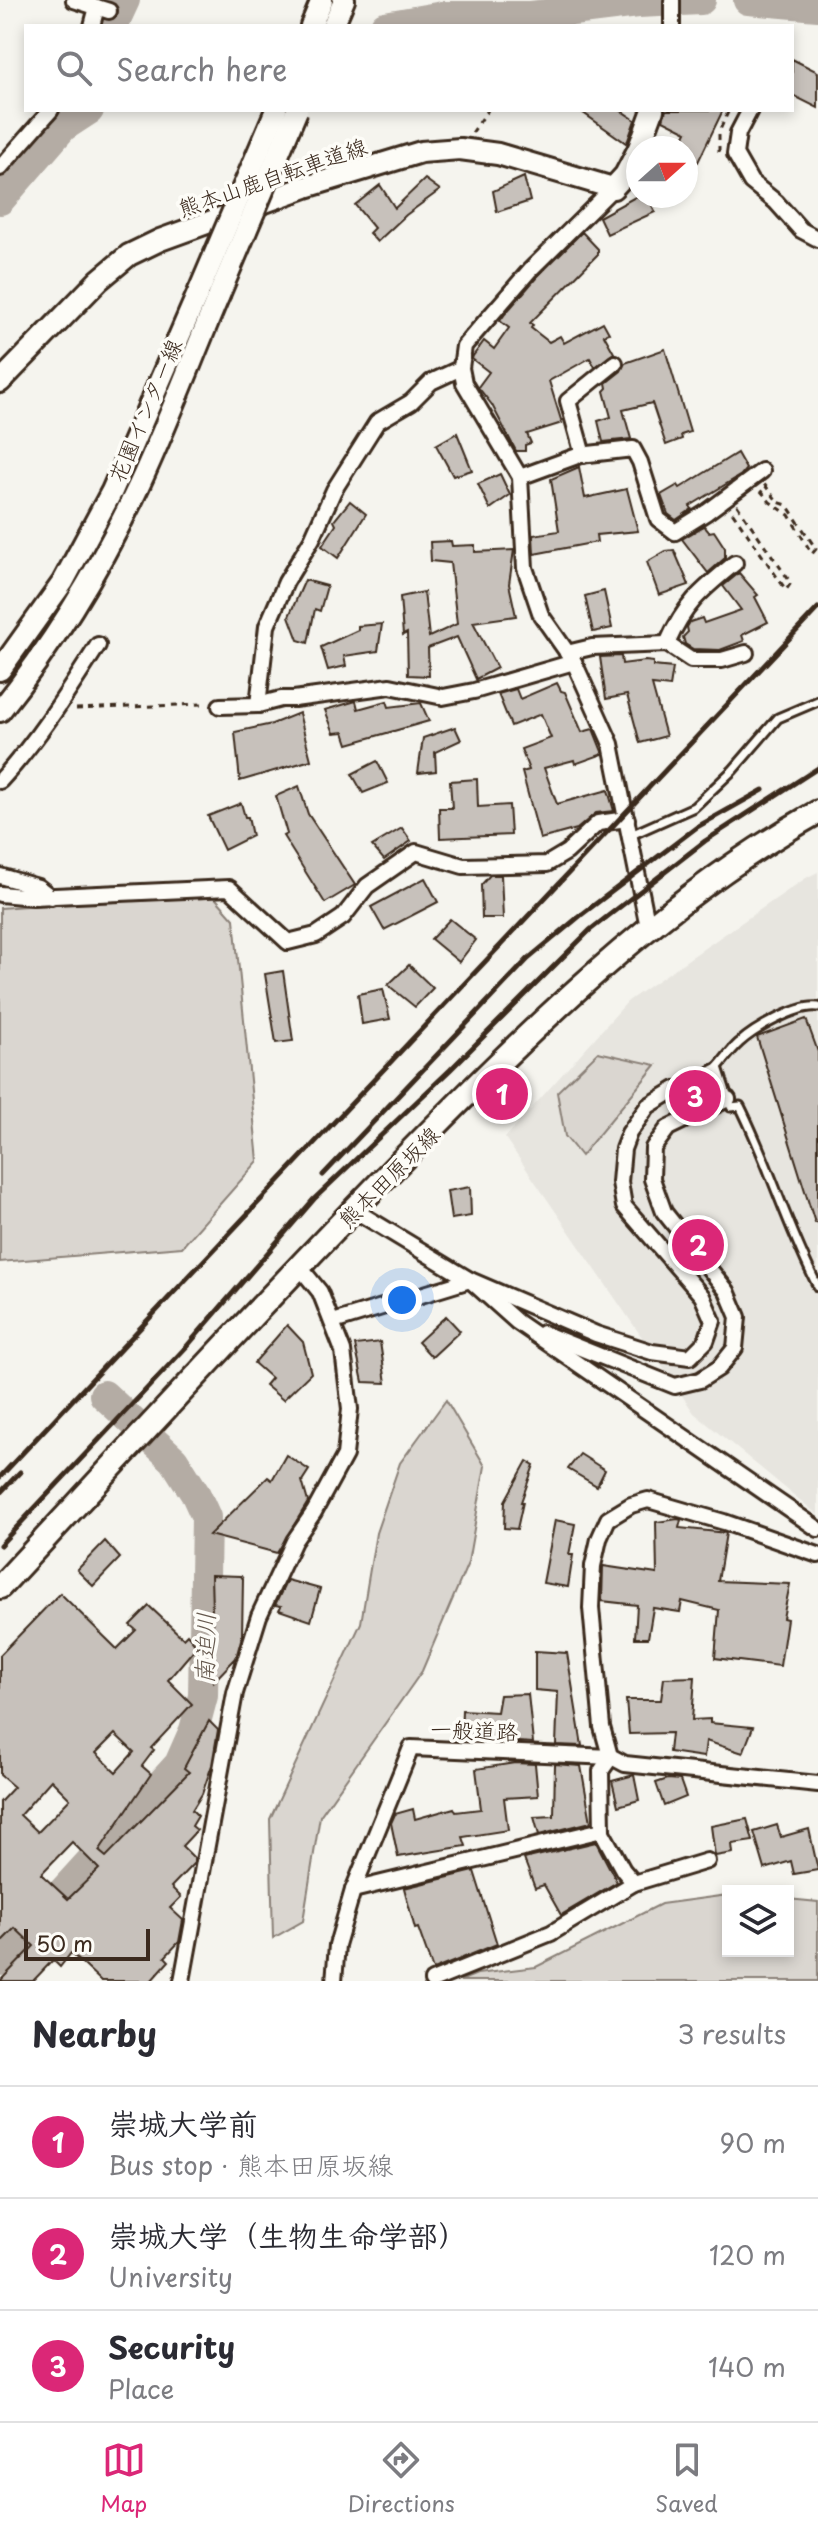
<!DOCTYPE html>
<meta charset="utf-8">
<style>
:root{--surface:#fff;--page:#f2f2f3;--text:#2b2b33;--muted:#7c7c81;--line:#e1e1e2;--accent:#db2777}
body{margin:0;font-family:"Playpen Sans","Klee One",sans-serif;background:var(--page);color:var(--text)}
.controls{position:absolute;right:24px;bottom:24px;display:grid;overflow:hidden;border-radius:0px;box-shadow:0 4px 12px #0003}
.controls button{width:72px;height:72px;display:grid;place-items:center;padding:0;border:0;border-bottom:2px solid var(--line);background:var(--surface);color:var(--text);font:40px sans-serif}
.compass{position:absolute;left:626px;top:136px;width:72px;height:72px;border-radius:50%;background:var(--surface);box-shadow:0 4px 12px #0003;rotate:69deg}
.scale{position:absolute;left:24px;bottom:20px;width:126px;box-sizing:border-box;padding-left:8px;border:4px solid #3b2a1e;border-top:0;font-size:22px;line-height:28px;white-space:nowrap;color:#3b2a1e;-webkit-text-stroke:6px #fdfcf7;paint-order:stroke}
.you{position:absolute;left:402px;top:1300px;width:28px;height:28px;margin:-20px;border:6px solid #fff;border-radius:50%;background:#1a73e8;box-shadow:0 0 0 12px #1a73e833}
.badge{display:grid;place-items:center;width:52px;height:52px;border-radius:50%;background:var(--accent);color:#fff;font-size:26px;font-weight:700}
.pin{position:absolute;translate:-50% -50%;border:4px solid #fff;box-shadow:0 2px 8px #0006}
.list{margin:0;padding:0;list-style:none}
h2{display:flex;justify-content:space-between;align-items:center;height:104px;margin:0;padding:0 32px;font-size:34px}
h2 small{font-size:26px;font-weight:400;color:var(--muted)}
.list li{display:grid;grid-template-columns:52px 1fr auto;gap:24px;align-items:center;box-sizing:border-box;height:112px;padding:0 32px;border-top:2px solid var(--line)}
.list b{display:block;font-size:30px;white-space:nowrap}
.list p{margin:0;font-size:26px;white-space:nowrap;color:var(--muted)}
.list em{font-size:26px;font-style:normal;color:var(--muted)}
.icon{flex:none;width:44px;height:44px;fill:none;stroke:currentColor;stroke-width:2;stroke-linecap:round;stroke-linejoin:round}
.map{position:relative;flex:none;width:818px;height:1981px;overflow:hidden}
.search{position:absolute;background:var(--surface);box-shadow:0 4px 12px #0003;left:24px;right:24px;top:24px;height:88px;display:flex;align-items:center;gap:20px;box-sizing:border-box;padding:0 28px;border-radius:0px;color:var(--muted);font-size:30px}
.sheet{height:440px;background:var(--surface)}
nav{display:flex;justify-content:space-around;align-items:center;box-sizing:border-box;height:112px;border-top:2px solid var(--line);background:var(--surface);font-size:22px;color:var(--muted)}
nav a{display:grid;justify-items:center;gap:4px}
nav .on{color:var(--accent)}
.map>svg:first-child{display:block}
.built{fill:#e7e5df}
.green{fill:#dad6d0;stroke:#8a8077;stroke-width:2}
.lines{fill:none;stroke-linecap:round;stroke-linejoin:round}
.river{stroke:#b4aca4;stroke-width:30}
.building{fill:#c7c1bb;stroke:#3b2a1e;stroke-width:2;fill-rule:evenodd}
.service-casing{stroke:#3b2a1e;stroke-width:13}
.minor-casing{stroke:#3b2a1e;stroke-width:20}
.secondary-casing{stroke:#3b2a1e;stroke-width:26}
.primary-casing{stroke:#3b2a1e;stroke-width:28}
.path{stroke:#3b2a1e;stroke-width:3;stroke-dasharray:6 6;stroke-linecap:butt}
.service{stroke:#fdfcf7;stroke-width:7}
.minor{stroke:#fdfcf7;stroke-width:14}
.secondary{stroke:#fdfcf7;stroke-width:20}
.primary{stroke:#fdfcf7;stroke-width:22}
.rail{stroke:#3b2a1e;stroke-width:5}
.secondary-bridge-casing{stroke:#3b2a1e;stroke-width:26;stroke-linecap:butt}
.secondary-bridge{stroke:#fdfcf7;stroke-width:20}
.labels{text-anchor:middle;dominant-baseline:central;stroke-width:7;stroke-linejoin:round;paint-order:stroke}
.street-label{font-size:22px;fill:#3b2a1e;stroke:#fdfcf7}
.water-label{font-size:24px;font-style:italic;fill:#65584d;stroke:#fdfcf7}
</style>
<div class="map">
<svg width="818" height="1981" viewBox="0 0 818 1981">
<rect width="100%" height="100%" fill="#f5f4ee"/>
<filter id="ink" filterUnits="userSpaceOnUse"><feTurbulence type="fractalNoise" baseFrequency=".0125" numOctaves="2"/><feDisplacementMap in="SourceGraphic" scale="16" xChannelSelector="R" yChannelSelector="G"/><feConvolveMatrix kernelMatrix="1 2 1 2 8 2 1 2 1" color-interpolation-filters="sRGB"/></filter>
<g filter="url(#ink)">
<!-- built -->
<path class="built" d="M 818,872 L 818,1515 L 694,1413 L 505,1138 L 628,1001 L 806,878 Z"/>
<!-- green -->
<g class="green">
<path d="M 210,892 L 234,919 L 258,1161 L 182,1247 L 0,1262 L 0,908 Z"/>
<path d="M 598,1052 L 656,1065 L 581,1156 L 565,1136 L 557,1092 Z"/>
<path d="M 446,1400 L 485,1466 L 468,1563 L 422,1671 L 320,1816 L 303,1921 L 273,1938 L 270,1819 L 361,1623 L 376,1533 L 400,1463 Z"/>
<path d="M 728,1895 L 728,1951 L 788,1951 L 788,1899 L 818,1902 L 818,1981 L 460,1981 L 477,1974 L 536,1967 L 661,1904 Z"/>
</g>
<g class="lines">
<!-- river -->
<g class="river">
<path d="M 748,0 L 818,6"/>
<path d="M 113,26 L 125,0"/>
<path d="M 385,26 L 443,16 L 531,16 L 638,3 L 701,0"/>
<path d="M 0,200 L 63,127 L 89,110"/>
<path d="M 0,1961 L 179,1764 L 194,1730 L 203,1696 L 206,1517 L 196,1495 L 174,1460 L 104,1395"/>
</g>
</g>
<!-- building -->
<g class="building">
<path d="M 792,59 L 818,72 L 818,108 L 792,95 Z"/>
<path d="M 579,110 L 620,110 L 635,120 L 628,140 L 626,143 Z"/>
<path d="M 666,110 L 723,110 L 698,162 L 686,156 L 686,148 L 679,148 L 687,132 L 663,120 Z"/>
<path d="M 524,177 L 530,201 L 497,212 L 493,191 Z"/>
<path d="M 425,179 L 440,190 L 406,215 L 377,242 L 369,233 L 374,228 L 355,205 L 380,185 L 395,208 Z"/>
<path d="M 637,196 L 648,196 L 655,212 L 607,234 L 599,217 Z"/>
<path d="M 582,232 L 598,249 L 598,254 L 530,323 L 533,325 L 531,328 L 549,342 L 560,336 L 564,343 L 603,322 L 609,333 L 604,335 L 614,353 L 595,367 L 590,358 L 549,381 L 562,423 L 527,434 L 531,443 L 525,445 L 525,451 L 516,451 L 492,405 L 478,387 L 489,372 L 472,359 L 473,356 L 484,341 L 494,349 L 509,328 L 500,321 L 505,314 L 537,277 Z"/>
<path d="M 665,349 L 690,432 L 681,435 L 682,439 L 666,445 L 652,403 L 623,410 L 631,439 L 603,442 L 598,421 L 611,417 L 604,391 L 607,388 L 606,383 L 621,371 L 625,363 Z"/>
<path d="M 457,433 L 472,470 L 453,476 L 436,445 Z"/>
<path d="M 737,453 L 746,469 L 741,475 L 690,506 L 692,509 L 676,520 L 668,514 L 661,495 L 678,485 L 680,488 Z"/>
<path d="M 579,467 L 585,498 L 627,489 L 638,531 L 596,535 L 597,542 L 534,554 L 533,535 L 559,531 L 551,479 Z"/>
<path d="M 500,474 L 510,495 L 490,509 L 478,484 Z"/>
<path d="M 350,501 L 366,514 L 338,558 L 322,546 L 336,525 L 334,521 Z"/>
<path d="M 704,526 L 709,532 L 714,531 L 725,548 L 725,558 L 708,573 L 682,539 Z"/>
<path d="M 451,541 L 452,546 L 475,545 L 475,552 L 514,550 L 509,584 L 516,616 L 473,622 L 497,668 L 476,679 L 457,637 L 428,648 L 429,676 L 408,675 L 407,633 L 403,635 L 400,597 L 424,592 L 429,637 L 457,624 L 450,563 L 431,561 L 430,542 Z"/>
<path d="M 674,550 L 689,585 L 659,595 L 647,562 L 666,551 Z"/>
<path d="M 739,573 L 758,595 L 755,597 L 768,622 L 742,635 L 744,641 L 720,650 L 693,649 L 685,644 L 683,637 L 688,632 L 687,627 L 690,622 L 702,618 L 704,623 L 741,610 L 723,586 Z"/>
<path d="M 305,580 L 327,586 L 320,611 L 315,609 L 308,643 L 298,640 L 289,616 Z"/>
<path d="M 604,591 L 612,628 L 593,632 L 585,596 Z"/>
<path d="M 382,624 L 378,651 L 344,656 L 346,666 L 328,670 L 321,647 L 358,630 L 358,626 Z"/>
<path d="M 621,656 L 622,664 L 645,661 L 653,662 L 653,666 L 673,668 L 670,687 L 652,685 L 666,736 L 640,743 L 627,695 L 606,699 L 600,657 Z"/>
<path d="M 557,683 L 561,691 L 565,692 L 582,732 L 593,729 L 603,754 L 575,764 L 574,760 L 544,768 L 557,804 L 608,790 L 614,811 L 596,813 L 577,829 L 540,839 L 522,772 L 529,770 L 521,749 L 551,738 L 541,714 L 511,726 L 498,694 L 516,689 L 520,699 Z"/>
<path d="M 356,701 L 358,709 L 387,701 L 389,707 L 421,703 L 429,721 L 348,744 L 344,732 L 334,733 L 325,710 Z"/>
<path d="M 299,713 L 311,760 L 240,781 L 235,732 L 272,724 Z"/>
<path d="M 455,727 L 461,740 L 435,752 L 436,771 L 418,773 L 423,738 Z"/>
<path d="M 377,761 L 388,783 L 363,793 L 352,774 Z"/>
<path d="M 477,779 L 478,807 L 509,805 L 511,835 L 440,838 L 439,808 L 452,808 L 450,781 Z"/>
<path d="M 299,786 L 308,814 L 355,885 L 325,903 L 283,836 L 287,834 L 276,796 Z"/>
<path d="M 241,803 L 245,817 L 248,817 L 252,836 L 224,850 L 208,816 Z"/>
<path d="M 402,828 L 411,841 L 384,860 L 372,846 Z"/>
<path d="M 490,875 L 501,875 L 503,918 L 482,918 L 481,885 Z"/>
<path d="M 425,878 L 438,902 L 384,930 L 371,907 Z"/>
<path d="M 450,919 L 476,940 L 459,962 L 431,939 Z"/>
<path d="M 409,965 L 433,988 L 415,1007 L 388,985 Z"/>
<path d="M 283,971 L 293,1041 L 276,1043 L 265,974 Z"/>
<path d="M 383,989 L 390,1019 L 362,1024 L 358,994 Z"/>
<path d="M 806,1019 L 818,1052 L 818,1223 L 815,1223 L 757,1037 Z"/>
<path d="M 470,1187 L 471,1216 L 451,1219 L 447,1191 Z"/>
<path d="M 446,1316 L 460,1331 L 432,1357 L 418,1342 Z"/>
<path d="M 287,1325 L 303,1342 L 311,1373 L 283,1400 L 265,1385 L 271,1378 L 254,1363 Z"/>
<path d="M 380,1342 L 386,1383 L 363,1382 L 355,1345 Z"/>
<path d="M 580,1454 L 605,1470 L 597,1486 L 568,1469 Z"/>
<path d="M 286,1455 L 309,1470 L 302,1481 L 308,1502 L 277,1553 L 209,1535 L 268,1477 L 272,1480 Z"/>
<path d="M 527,1461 L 534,1465 L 521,1502 L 523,1502 L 517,1529 L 504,1528 L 505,1501 Z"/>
<path d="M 678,1519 L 681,1520 L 679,1528 L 726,1533 L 718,1581 L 790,1584 L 783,1618 L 787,1619 L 780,1666 L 715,1658 L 719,1610 L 682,1601 L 680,1612 L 653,1608 L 648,1638 L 635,1638 L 637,1605 L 602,1601 L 603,1566 L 657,1574 L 656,1522 Z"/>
<path d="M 555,1520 L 575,1524 L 569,1555 L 573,1555 L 568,1587 L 543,1583 Z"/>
<path d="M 105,1541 L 120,1558 L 93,1586 L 77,1570 Z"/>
<path d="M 211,1575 L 241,1576 L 243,1579 L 242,1636 L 236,1658 L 214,1681 Z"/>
<path d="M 287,1580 L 320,1589 L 311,1621 L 279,1610 L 281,1606 L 275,1605 Z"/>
<path d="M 60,1593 L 117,1649 L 136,1630 L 130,1625 L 149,1606 L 183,1638 L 187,1634 L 197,1646 L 168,1680 L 192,1704 L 151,1748 L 154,1750 L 142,1766 L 151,1774 L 99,1851 L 106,1857 L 189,1772 L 184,1768 L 209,1721 L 218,1730 L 212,1765 L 202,1794 L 192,1810 L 198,1816 L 192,1826 L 197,1830 L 182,1846 L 194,1858 L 194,1863 L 171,1887 L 181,1897 L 170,1908 L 183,1920 L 179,1942 L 165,1957 L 169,1961 L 151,1981 L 101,1981 L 71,1953 L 60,1967 L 53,1960 L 33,1981 L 0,1981 L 34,1946 L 15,1928 L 0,1943 L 0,1802 L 14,1787 L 0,1775 L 0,1655 ZM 115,1734 L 134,1752 L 116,1772 L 96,1753 ZM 51,1780 L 70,1799 L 38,1832 L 20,1815 ZM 72,1842 L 99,1869 L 68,1899 L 41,1874 Z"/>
<path d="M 535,1651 L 567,1653 L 582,1746 L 556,1745 L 558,1692 L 535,1690 Z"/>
<path d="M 695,1677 L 692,1720 L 710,1719 L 710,1723 L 753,1727 L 743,1753 L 706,1741 L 704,1757 L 669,1752 L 671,1733 L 629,1734 L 626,1700 L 661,1700 L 664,1678 Z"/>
<path d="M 528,1694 L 533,1743 L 461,1738 L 462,1710 L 497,1712 L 500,1695 Z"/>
<path d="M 515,1763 L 535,1764 L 538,1796 L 504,1798 L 508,1830 L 463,1837 L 466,1846 L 398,1857 L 391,1823 L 395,1814 L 413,1809 L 415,1819 L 454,1808 L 456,1812 L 481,1809 L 476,1769 Z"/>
<path d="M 555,1764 L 581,1766 L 591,1822 L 539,1835 L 534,1817 L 554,1816 Z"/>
<path d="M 634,1775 L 639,1800 L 618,1806 L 612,1781 Z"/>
<path d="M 668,1779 L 680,1780 L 686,1797 L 664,1806 L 656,1783 Z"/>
<path d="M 747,1819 L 753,1841 L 732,1844 L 733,1853 L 715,1856 L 711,1826 Z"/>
<path d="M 777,1825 L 781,1837 L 809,1829 L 818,1870 L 794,1874 L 791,1861 L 765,1869 L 754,1832 Z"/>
<path d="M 596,1842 L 617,1882 L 561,1915 L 544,1885 L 535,1888 L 524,1859 Z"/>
<path d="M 474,1871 L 497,1944 L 433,1970 L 418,1928 L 415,1929 L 404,1888 Z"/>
</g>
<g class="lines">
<!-- service casing -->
<g class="service-casing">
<g id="service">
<path d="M 631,835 L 694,807 L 733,770 L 778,718 L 818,701"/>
<path d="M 718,1067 C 725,1059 731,1050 739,1043 C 754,1029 798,1004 818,1007"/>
<path d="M 676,1089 L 718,1067 L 731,1107 L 740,1106 C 769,1164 788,1229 818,1287"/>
</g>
</g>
<!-- minor casing -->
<g class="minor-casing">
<g id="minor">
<path d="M 74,0 L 109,11"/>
<path d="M 672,0 L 672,26"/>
<path d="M 92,26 L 97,7"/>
<path d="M 750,110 L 738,133 L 735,154 L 751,182 L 776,202 L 801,230 L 818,239"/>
<path d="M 0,168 L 51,110"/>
<path d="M 613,188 L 530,270 L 464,346 L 461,368 L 464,383 L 520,477 L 525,568 L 541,615 L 574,662 L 611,744 L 648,927"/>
<path d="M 583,455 L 568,401 L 615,363"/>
<path d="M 520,477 L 580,455 L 633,449 L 640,462 L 658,519 L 675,532 L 707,512 L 762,471"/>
<path d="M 667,644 C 685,603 702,590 735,563"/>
<path d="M 567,653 L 592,647 L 667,644 L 691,660 L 722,660 L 746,653"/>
<path d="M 258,705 L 267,626 L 286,582 L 312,539 L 334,490 L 377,422 L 411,402 L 431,382 L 461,368"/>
<path d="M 220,706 L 258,705 L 281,699 L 294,699 L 390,686 L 443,697 L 474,691 L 574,662"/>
<path d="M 0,781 C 38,740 68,692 98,645"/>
<path d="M 0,876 L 38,887 L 51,897"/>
<path d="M 0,894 L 33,897 L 229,888 L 288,942 L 316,935 L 343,917 L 367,886 L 416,852 L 463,866 L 547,864 L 567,852 L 598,823 L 627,819"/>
<path d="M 354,1210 L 470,1280 L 517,1322 L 818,1529"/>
<path d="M 333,1322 L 470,1280 L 596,1334 L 652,1352 L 690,1357 L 706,1341 L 713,1321 L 702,1296 L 624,1206 L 620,1182 L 623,1149 L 629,1133 L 648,1106 L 676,1089"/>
<path d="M 543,1333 L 675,1386 L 700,1380 L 719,1368 L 735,1348 L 738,1317 L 727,1291 L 664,1212 L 652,1179 L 653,1148 L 668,1128 L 728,1099"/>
<path d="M 818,1555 L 724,1522 L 648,1500 L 631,1505 L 608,1519 L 599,1539 L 593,1566 L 591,1608 L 602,1727 L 610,1756 L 625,1764 L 818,1784"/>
<path d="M 411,1748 L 611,1757 L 601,1771 L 602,1830 L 353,1890 Z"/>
<path d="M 634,1883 L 707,1861"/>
<path d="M 182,1981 L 235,1693 L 259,1616 L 294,1541 L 314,1512 L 345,1455 L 350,1409 L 343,1351 L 320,1292 L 299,1266"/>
<path d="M 334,1981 L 337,1945 L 353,1890"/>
<path d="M 432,1981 L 551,1933 L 634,1883 L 623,1870 L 601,1830"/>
</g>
</g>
<!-- secondary casing -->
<g class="secondary-casing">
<g id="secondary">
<path d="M 311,26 L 322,0"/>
<path d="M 333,26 L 344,0"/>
<path d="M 639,148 L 653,110"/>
<path d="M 0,382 L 99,280 L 129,255 L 160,240 L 306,187 L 421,152 L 460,149 L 498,154 L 613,188 L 625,175 L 638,150"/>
<path d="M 0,670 L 63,582 L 112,491 L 199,291"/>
<path d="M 0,711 C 51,647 97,573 133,498 C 165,432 190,363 219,295"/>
</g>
</g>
<!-- primary casing -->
<g class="primary-casing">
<path id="primary" d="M 0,1587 C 133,1444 265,1300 402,1160 C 529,1031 659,901 818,812"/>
</g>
<!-- path -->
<g class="path">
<path d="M 472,133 L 488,110"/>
<path d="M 719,152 L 719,132 L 729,110"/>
<path d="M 757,475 L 778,502 L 787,505 L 816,549 L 812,554 L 789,515 L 770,502 L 751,479 Z"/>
<path d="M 730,495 L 791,583 L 786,590 L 724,500 Z"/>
<path d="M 76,709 L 204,704"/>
</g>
<!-- service -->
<use href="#service" class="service"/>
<!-- minor -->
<use href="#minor" class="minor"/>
<!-- secondary -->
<use href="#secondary" class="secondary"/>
<!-- primary -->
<use href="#primary" class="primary"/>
<!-- rail -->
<g class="rail">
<path d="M 323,1175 L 528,959 L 581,915 L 697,827 L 763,790"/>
<path d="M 0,1477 L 818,608"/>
<path d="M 0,1493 L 20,1472"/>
<path d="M 0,1545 L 188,1345 L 314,1199 L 450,1070 L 590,930 L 705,841 L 818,768"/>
</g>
<!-- secondary-bridge casing -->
<g class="secondary-bridge-casing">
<g id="secondary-bridge">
<path d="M 199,291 L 276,110"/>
<path d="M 219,295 L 297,110"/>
</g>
</g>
<!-- secondary-bridge -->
<use href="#secondary-bridge" class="secondary-bridge"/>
</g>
</g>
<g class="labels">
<!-- street labels -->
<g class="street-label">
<text transform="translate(272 176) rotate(-19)">熊本山鹿自転車道線</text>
<text transform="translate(144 410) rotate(-67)">花園インター線</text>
<text transform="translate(388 1176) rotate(-45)">熊本田原坂線</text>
<text transform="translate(474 1729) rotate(2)">一般道路</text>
</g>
<!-- water labels -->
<g class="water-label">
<text transform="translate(204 1648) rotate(-89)">南迫川</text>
</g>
</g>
</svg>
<div class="controls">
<button><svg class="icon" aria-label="layers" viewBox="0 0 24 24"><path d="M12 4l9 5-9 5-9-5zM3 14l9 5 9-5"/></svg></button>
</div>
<svg class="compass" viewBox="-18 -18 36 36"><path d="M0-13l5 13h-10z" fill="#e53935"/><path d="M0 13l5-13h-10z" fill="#7c7c81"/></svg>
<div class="scale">50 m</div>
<div class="you"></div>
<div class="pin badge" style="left:502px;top:1094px">1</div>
<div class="pin badge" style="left:698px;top:1245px">2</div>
<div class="pin badge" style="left:695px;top:1096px">3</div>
<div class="search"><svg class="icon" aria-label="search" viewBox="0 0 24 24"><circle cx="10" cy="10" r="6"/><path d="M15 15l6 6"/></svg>Search here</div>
</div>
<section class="sheet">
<h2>Nearby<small>3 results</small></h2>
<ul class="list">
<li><span class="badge">1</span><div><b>崇城大学前</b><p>Bus stop · 熊本田原坂線</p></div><em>90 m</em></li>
<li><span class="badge">2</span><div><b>崇城大学（生物生命学部）</b><p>University</p></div><em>120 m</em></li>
<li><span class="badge">3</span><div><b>Security</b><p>Place</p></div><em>140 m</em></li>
</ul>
</section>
<nav>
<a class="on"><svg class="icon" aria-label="map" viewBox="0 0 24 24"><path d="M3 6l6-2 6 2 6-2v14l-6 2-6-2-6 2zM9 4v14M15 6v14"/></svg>Map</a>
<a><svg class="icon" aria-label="directions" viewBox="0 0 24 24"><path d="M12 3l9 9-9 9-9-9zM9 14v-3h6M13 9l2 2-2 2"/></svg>Directions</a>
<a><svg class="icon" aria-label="saved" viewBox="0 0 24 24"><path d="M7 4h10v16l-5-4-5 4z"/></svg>Saved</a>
</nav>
